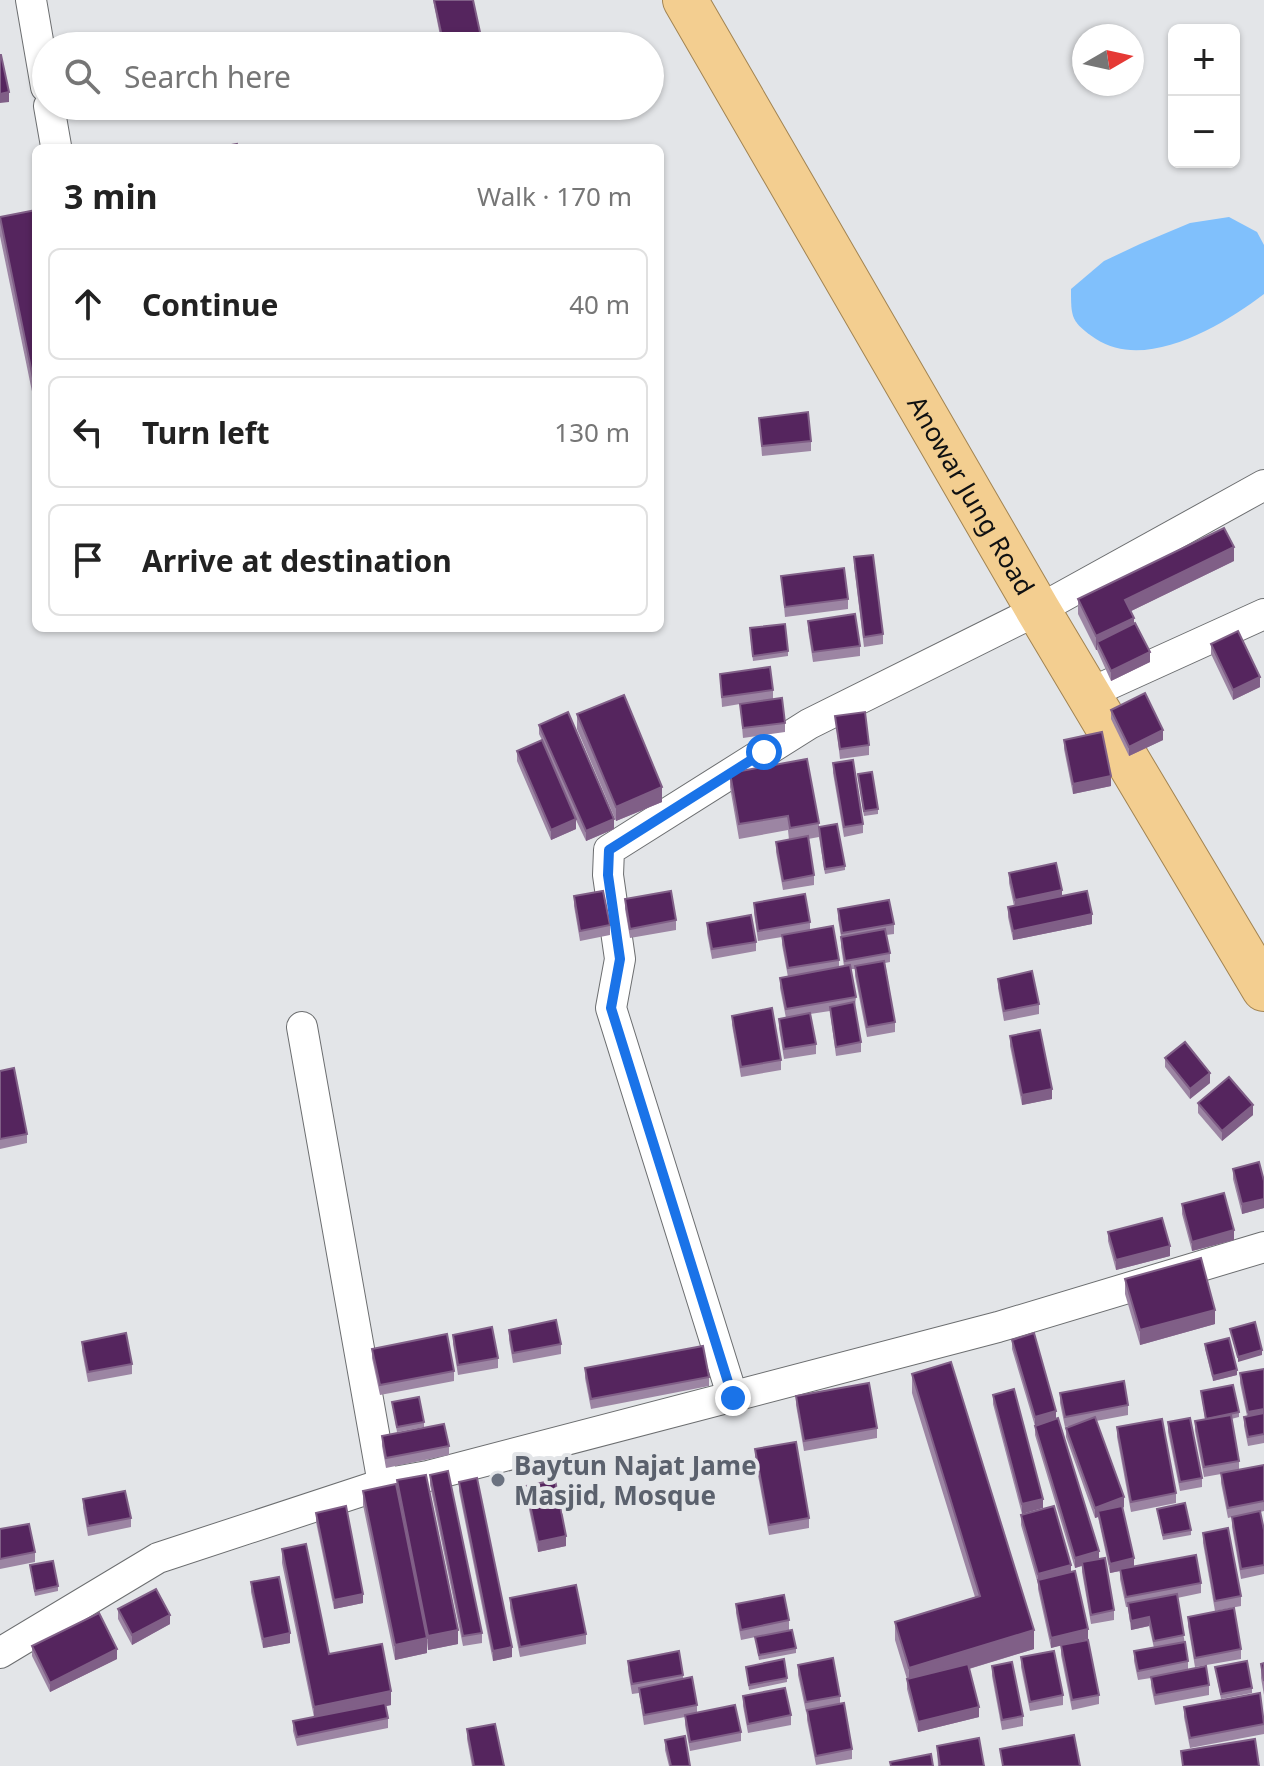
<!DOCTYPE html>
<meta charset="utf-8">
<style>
:root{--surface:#fff;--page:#f6f6f6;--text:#222;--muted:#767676;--line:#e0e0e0}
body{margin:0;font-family:"Noto Sans",sans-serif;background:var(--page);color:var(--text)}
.controls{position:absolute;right:24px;top:24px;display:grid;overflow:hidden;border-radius:12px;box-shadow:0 2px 6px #0004}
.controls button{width:72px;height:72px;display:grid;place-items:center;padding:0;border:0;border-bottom:2px solid var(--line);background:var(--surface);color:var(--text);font:40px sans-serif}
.compass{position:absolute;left:1072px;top:24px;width:72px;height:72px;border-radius:50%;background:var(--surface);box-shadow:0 2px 6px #0004;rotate:81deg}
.stop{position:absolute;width:24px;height:24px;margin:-18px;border:6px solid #1a73e8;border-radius:50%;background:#fff}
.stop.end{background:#1a73e8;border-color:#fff;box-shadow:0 2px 8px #0008}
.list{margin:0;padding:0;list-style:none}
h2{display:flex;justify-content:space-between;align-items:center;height:104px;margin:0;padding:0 32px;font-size:34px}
h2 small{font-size:26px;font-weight:400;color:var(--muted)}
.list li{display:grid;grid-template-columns:52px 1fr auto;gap:24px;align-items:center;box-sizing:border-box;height:112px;margin:0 16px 16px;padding:0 16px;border:2px solid var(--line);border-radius:12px}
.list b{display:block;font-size:30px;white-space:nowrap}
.list em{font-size:26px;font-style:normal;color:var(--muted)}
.icon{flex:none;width:44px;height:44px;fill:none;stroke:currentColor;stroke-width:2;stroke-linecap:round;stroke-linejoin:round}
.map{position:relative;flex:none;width:1264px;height:1766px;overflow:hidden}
.search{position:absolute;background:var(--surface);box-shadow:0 2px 6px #0004;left:32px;top:32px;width:632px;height:88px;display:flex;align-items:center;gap:20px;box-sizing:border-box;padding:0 28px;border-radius:44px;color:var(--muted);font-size:30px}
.panel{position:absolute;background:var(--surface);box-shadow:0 2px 6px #0004;left:32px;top:144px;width:632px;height:488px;border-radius:12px}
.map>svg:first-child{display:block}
.water{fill:#80c0fc}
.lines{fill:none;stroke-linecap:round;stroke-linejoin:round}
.minor-casing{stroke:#6c6e70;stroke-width:32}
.trunk-casing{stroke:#a28452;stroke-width:46}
.minor{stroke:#fff;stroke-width:30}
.trunk{stroke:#f3ce90;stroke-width:44}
.wall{fill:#9c85a3}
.shaded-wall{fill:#805f87}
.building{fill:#55255e;stroke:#805f87;stroke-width:2}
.route{stroke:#1a73e8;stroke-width:10}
.worship-dot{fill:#6b7280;stroke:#e3e5e8;stroke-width:3}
.labels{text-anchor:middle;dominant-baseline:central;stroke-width:8;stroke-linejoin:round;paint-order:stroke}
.street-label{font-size:26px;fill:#101112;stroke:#e3e5e8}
.worship-label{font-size:26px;font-weight:bold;fill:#5b616d;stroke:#e3e5e8;text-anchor:start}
</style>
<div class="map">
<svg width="1264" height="1766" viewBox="0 0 1264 1766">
<rect width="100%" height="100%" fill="#e3e5e8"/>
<!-- water -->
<path class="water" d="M 1229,217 L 1257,232 L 1264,245 L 1264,294 C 1223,325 1146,372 1096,339 C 1071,322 1071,318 1071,289 L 1104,261 L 1140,244 L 1190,223 Z"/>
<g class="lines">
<!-- minor casing -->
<g class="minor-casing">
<g id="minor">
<path d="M 31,0 L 46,87"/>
<path d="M 49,106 L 56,146"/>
<path d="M 1090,693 L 1264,614"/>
<path d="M 302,1027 L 383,1484"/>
<path d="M 733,1398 L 611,1008 L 620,959 L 608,875 L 609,850 L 809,724 L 1038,610 L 1264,485"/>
<path d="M 0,1653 L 158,1558 L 383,1484 L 428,1476 L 998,1327 L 1264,1247"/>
</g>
</g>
<!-- trunk casing -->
<g class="trunk-casing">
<g id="trunk">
<path id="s1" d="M 685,0 L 1038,610 L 1264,989"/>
</g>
</g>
<!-- minor -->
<use href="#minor" class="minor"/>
<!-- trunk -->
<use href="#trunk" class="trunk"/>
</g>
<!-- wall -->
<g class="wall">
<path d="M 433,0 L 473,0 L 483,46 L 442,46 Z"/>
<path d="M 36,210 L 36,406 L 35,406 L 0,236 L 0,217 Z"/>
<path d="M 759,418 L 811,441 L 811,451 L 762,456 Z"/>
<path d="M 854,557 L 883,634 L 883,644 L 864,647 L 854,566 Z"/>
<path d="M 1234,561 L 1131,611 L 1134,623 L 1150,662 L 1111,681 L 1097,650 L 1096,650 L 1078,614 L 1078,599 Z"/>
<path d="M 781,576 L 848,599 L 848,609 L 785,617 Z"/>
<path d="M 808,621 L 860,646 L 860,656 L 813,662 L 808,630 Z"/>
<path d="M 750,633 L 788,651 L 788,656 L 753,661 Z"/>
<path d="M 1211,644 L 1260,687 L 1233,700 L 1211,654 Z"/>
<path d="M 720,674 L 773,690 L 773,699 L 785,723 L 785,732 L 743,738 L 740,704 L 722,707 Z"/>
<path d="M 1111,710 L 1163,740 L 1129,756 L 1111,719 Z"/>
<path d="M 577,714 L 662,802 L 616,821 L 577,729 Z"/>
<path d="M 835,716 L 869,745 L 869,755 L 840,759 Z"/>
<path d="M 539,725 L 614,829 L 586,841 L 576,820 L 576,829 L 551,840 L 517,761 L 517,751 L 542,740 L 539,734 Z"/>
<path d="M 1064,740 L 1111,786 L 1073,794 L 1064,749 Z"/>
<path d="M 833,763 L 863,824 L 863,833 L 844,837 L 833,773 Z"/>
<path d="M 730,773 L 819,823 L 819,827 L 845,866 L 845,870 L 825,874 L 819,837 L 808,839 L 814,875 L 814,885 L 783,890 L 776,852 L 776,842 L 789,840 L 788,830 L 739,839 L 730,787 Z"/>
<path d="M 858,774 L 878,809 L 878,814 L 864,816 Z"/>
<path d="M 1009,873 L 1062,896 L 1092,924 L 1013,940 L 1008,917 L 1008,907 L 1014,906 L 1009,883 Z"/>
<path d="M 574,896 L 610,925 L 610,935 L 580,941 L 574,906 Z"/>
<path d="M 625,899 L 676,920 L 676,930 L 630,938 L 625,909 Z"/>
<path d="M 754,903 L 810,922 L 810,930 L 839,960 L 839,968 L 844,966 L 841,947 L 841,937 L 838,919 L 838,909 L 894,924 L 894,934 L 886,935 L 890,953 L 890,962 L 885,963 L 895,1022 L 895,1032 L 867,1037 L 855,976 L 855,969 L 851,969 L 856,997 L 855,1006 L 861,1042 L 861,1052 L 836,1056 L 830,1011 L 810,1014 L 816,1044 L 816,1054 L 784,1059 L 779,1028 L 779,1019 L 786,1018 L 780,988 L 780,978 L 788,977 L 782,945 L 782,937 L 758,941 L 754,913 Z"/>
<path d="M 707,923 L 756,942 L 756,951 L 712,959 L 707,933 Z"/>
<path d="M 998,979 L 1039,1004 L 1039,1014 L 1004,1021 L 998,988 Z"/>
<path d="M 732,1016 L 781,1060 L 781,1070 L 741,1077 L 732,1025 Z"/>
<path d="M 1010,1036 L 1052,1099 L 1022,1105 L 1010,1046 Z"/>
<path d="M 1165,1058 L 1210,1083 L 1190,1099 L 1165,1067 Z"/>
<path d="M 0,1071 L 27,1134 L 27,1143 L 0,1149 Z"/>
<path d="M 1198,1103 L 1253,1115 L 1222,1141 L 1198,1113 Z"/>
<path d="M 1233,1169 L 1264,1181 L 1264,1208 L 1242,1214 L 1233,1179 Z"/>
<path d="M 1182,1204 L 1234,1240 L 1192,1251 L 1182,1214 Z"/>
<path d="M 1108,1232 L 1170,1256 L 1116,1270 L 1108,1241 Z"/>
<path d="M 1125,1279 L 1215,1324 L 1140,1345 L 1125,1294 Z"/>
<path d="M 509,1330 L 561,1344 L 561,1354 L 513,1363 L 509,1340 Z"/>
<path d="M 453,1335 L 498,1358 L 498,1368 L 458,1375 L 453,1344 Z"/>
<path d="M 1012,1340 L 1056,1419 L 1114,1610 L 1114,1620 L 1091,1624 L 1082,1572 L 1082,1566 L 1075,1568 L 1035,1435 L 1035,1426 L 1012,1349 Z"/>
<path d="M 82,1342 L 132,1364 L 132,1374 L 88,1382 L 82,1351 Z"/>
<path d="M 1205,1344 L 1237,1375 L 1213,1381 L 1205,1349 Z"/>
<path d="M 372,1349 L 454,1371 L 454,1381 L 380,1395 L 372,1358 Z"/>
<path d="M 585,1368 L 709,1377 L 709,1386 L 591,1409 L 585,1378 Z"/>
<path d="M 1264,1369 L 1264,1443 L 1248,1446 L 1244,1426 L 1244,1417 L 1247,1416 L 1240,1383 L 1240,1373 Z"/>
<path d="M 912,1374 L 1034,1649 L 969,1669 L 979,1717 L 918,1732 L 907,1689 L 907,1679 L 895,1640 L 895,1622 L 975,1597 L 912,1393 Z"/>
<path d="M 1201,1391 L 1239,1412 L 1239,1417 L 1231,1419 L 1239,1461 L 1239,1470 L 1264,1465 L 1264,1511 L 1260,1512 L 1264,1530 L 1264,1574 L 1241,1579 L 1232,1527 L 1232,1517 L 1228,1518 L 1221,1483 L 1221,1474 L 1204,1477 L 1195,1431 L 1195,1421 L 1205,1419 Z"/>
<path d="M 1060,1393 L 1128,1405 L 1128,1415 L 1096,1421 L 1124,1507 L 1122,1508 L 1134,1566 L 1201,1583 L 1201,1593 L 1177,1598 L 1188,1661 L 1188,1670 L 1209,1685 L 1209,1695 L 1155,1705 L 1151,1686 L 1151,1678 L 1138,1680 L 1134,1661 L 1134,1651 L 1154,1648 L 1149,1626 L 1131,1630 L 1128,1607 L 1126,1607 L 1120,1579 L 1120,1571 L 1110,1573 L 1098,1517 L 1095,1518 L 1066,1437 L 1066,1428 L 1070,1426 L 1065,1427 L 1060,1403 Z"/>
<path d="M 993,1395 L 1043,1499 L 1022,1514 L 993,1404 Z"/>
<path d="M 796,1396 L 877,1428 L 877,1438 L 804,1451 L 796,1405 Z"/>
<path d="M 392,1402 L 424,1422 L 424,1427 L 397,1432 Z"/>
<path d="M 1168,1422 L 1202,1478 L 1202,1487 L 1180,1491 L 1168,1432 Z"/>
<path d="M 1117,1427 L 1176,1493 L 1176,1503 L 1131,1512 L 1117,1437 Z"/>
<path d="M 382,1436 L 449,1446 L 449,1455 L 386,1468 L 382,1446 Z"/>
<path d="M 755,1449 L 809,1518 L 809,1528 L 769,1535 L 755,1459 Z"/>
<path d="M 430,1475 L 482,1633 L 482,1643 L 463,1646 L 430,1485 Z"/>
<path d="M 397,1480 L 458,1644 L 428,1650 L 427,1642 L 427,1653 L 395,1660 L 363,1505 L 363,1491 L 397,1491 Z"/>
<path d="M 459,1482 L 512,1657 L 493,1661 L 459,1491 Z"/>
<path d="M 526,1486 L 566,1546 L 538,1552 L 526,1495 Z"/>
<path d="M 83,1499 L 131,1518 L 131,1527 L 88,1536 L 83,1508 Z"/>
<path d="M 1157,1509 L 1191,1530 L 1191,1535 L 1163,1540 Z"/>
<path d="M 316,1513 L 363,1603 L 334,1609 L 316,1522 Z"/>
<path d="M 1021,1515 L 1071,1572 L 1088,1639 L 1068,1644 L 1099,1695 L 1099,1704 L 1072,1710 L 1061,1655 L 1061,1645 L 1051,1648 L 1038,1589 L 1038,1584 L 1021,1525 Z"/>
<path d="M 0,1529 L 35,1552 L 35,1562 L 0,1569 Z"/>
<path d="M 1203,1533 L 1241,1596 L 1241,1606 L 1215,1611 L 1203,1543 Z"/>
<path d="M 282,1549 L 329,1654 L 391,1705 L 386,1706 L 388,1718 L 388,1728 L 297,1746 L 293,1731 L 293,1721 L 314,1717 L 282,1563 Z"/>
<path d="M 30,1565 L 58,1586 L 58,1591 L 35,1596 Z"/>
<path d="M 251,1582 L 290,1643 L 263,1648 L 251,1592 Z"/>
<path d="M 510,1598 L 586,1634 L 586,1644 L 520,1657 L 510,1608 Z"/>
<path d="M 736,1604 L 789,1620 L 789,1630 L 741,1640 L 736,1613 Z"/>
<path d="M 118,1609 L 170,1624 L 132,1645 L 118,1619 Z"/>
<path d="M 1188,1617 L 1241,1649 L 1241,1659 L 1195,1667 L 1188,1626 Z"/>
<path d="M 755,1637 L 796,1648 L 796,1653 L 759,1660 Z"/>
<path d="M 32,1646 L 117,1659 L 50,1692 L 32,1656 Z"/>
<path d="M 1021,1657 L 1063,1695 L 1063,1705 L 1030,1711 L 1021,1667 Z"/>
<path d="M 628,1661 L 683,1675 L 683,1679 L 697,1705 L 697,1713 L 741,1732 L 741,1741 L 690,1751 L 685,1725 L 685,1717 L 644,1725 L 639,1693 L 632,1694 L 628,1671 Z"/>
<path d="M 1264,1663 L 1264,1695 L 1261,1678 L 1261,1664 Z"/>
<path d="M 798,1665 L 840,1696 L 840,1704 L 852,1749 L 852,1759 L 816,1765 L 807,1720 L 807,1711 L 806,1712 L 798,1675 Z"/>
<path d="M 992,1666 L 1023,1716 L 1023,1726 L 1002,1730 L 992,1676 Z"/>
<path d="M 746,1667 L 787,1678 L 787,1682 L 749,1690 Z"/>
<path d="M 1215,1667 L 1252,1688 L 1252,1693 L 1221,1699 Z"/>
<path d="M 743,1696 L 791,1715 L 791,1725 L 748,1733 L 743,1706 Z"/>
<path d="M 1184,1707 L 1264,1717 L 1264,1734 L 1190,1748 L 1184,1717 Z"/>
<path d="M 467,1729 L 504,1766 L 472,1766 L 467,1739 Z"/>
<path d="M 665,1740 L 690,1766 L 669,1766 L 665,1750 Z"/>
<path d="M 937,1746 L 984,1766 L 938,1766 Z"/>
</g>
<!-- shaded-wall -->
<g class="shaded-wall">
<path d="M 9,92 L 9,102 L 0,103 L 0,94 Z"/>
<path d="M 1234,547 L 1234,561 L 1125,614 L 1125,600 Z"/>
<path d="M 1134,618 L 1134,632 L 1097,642 L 1097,650 L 1096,650 L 1096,636 Z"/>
<path d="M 1150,652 L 1150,662 L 1111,681 L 1111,671 Z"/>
<path d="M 1260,677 L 1260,687 L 1233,700 L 1233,690 Z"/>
<path d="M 1163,730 L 1163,740 L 1129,756 L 1129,747 Z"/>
<path d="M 1111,776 L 1111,786 L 1073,794 L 1073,784 Z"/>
<path d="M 662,787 L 662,802 L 616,821 L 616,807 Z"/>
<path d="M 576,819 L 576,829 L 551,840 L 551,830 Z"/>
<path d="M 614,819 L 614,829 L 586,841 L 586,831 Z"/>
<path d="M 1062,890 L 1062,900 L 1015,910 L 1015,900 Z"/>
<path d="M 1092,914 L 1092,924 L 1013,940 L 1013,931 Z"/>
<path d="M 1210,1073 L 1210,1083 L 1190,1099 L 1190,1089 Z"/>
<path d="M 1052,1089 L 1052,1099 L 1022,1105 L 1022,1095 Z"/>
<path d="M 1253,1105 L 1253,1115 L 1222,1141 L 1222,1131 Z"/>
<path d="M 1264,1199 L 1264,1208 L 1242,1214 L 1242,1204 Z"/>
<path d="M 1234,1230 L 1234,1240 L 1192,1251 L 1192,1242 Z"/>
<path d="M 1170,1246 L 1170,1256 L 1116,1270 L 1116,1260 Z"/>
<path d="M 1215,1310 L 1215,1324 L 1140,1345 L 1140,1330 Z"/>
<path d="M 1262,1350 L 1262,1355 L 1238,1362 L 1238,1357 Z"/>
<path d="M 1237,1370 L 1237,1375 L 1213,1381 L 1213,1376 Z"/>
<path d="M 1264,1409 L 1264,1418 L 1248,1422 L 1248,1412 Z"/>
<path d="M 1056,1411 L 1056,1421 L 1035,1427 L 1035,1417 Z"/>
<path d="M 1124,1497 L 1124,1507 L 1099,1516 L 1098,1511 L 1098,1517 L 1095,1518 L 1095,1508 Z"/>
<path d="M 1043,1499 L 1043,1508 L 1022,1514 L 1022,1504 Z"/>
<path d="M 566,1536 L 566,1546 L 538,1552 L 538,1542 Z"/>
<path d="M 1099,1551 L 1099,1560 L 1075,1568 L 1075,1558 Z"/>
<path d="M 1134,1558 L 1134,1568 L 1110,1573 L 1110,1564 Z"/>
<path d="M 1071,1565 L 1071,1575 L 1038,1580 L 1038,1574 Z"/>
<path d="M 363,1594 L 363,1603 L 334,1609 L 334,1600 Z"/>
<path d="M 170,1615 L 170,1624 L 132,1645 L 132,1635 Z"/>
<path d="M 1149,1617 L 1149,1626 L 1131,1630 L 1131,1621 Z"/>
<path d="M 1088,1629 L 1088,1639 L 1051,1648 L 1051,1638 Z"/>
<path d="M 458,1630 L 458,1644 L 428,1650 L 428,1636 Z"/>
<path d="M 1034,1630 L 1034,1649 L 909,1687 L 909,1668 Z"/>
<path d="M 290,1633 L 290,1643 L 263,1648 L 263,1639 Z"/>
<path d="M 427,1638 L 427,1653 L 395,1660 L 395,1645 Z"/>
<path d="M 512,1647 L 512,1657 L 493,1661 L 493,1651 Z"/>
<path d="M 117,1649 L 117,1659 L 50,1692 L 50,1683 Z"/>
<path d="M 391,1691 L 391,1705 L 314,1721 L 314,1707 Z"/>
<path d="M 979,1707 L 979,1717 L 918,1732 L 918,1722 Z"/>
</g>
<!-- building -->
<g class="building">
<path d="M 434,0 L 473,0 L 483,46 L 444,46 Z"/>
<path d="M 0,55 L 1,55 L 9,92 L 0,94 Z"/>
<path d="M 237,144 L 238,148 L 215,148 Z"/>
<path d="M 36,210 L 36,388 L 35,388 L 0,217 Z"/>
<path d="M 808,412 L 811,441 L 762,446 L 759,418 Z"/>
<path d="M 1224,528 L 1234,547 L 1125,600 L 1134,618 L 1096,636 L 1078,599 Z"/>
<path d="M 873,555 L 883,634 L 864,637 L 854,557 Z"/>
<path d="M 844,568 L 848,599 L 785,607 L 781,576 Z"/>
<path d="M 855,614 L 860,646 L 813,652 L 808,621 Z"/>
<path d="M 1135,623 L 1150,652 L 1111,671 L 1097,642 Z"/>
<path d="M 785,624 L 788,651 L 753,656 L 750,628 Z"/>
<path d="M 1238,631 L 1260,677 L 1233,690 L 1211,644 Z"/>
<path d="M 770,667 L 773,690 L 722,697 L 720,674 Z"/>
<path d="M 1145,693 L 1163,730 L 1129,747 L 1111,710 Z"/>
<path d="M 624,695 L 662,787 L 616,807 L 577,714 Z"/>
<path d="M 782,698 L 785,723 L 743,728 L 740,704 Z"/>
<path d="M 568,712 L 614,819 L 586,831 L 539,725 Z"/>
<path d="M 865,712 L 869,745 L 840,749 L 835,716 Z"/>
<path d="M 1102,732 L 1111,776 L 1073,784 L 1064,740 Z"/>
<path d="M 542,740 L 576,819 L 551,830 L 517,751 Z"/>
<path d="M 807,759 L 819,823 L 790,828 L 788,816 L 739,824 L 730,773 Z"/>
<path d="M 853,760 L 863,824 L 844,827 L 833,763 Z"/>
<path d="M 872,772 L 878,809 L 864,811 L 858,774 Z"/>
<path d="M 837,824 L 845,866 L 825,869 L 819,827 Z"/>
<path d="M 808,836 L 814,875 L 783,881 L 776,842 Z"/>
<path d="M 1056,863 L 1062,890 L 1015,900 L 1009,873 Z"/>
<path d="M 603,891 L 610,925 L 580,931 L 574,896 Z"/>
<path d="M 671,891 L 676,920 L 630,929 L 625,899 Z"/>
<path d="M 1087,891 L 1092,914 L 1013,931 L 1008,907 Z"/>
<path d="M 805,894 L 810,922 L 758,931 L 754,903 Z"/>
<path d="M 889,900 L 894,924 L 842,933 L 838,909 Z"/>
<path d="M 751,915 L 756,942 L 712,949 L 707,923 Z"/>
<path d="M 833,926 L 839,960 L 788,968 L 782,935 Z"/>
<path d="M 885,929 L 890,953 L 845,961 L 841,937 Z"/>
<path d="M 884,961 L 895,1022 L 867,1027 L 855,966 Z"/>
<path d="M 850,965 L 856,997 L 786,1009 L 780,978 Z"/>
<path d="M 1032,971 L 1039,1004 L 1004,1011 L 998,979 Z"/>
<path d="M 854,1002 L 861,1042 L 836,1047 L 830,1007 Z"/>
<path d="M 772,1008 L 781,1060 L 741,1067 L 732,1016 Z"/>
<path d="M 810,1013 L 816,1044 L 784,1049 L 779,1019 Z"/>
<path d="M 1040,1030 L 1052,1089 L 1022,1095 L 1010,1036 Z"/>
<path d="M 1185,1042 L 1210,1073 L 1190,1089 L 1165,1058 Z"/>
<path d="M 14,1068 L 27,1134 L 0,1139 L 0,1071 Z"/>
<path d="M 1229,1077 L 1253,1105 L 1222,1131 L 1198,1103 Z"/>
<path d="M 1259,1162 L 1264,1181 L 1264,1199 L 1242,1204 L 1233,1169 Z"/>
<path d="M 1224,1193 L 1234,1230 L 1192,1242 L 1182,1204 Z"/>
<path d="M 1162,1218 L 1170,1246 L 1116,1260 L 1108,1232 Z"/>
<path d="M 1201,1258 L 1215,1310 L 1140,1330 L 1125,1279 Z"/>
<path d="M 556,1320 L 561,1344 L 513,1353 L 509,1330 Z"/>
<path d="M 1255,1322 L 1262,1350 L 1238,1357 L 1230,1329 Z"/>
<path d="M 492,1327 L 498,1358 L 458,1365 L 453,1335 Z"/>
<path d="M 126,1333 L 132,1364 L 88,1372 L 82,1342 Z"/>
<path d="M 1034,1333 L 1056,1411 L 1035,1417 L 1012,1340 Z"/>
<path d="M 447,1334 L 454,1371 L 380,1385 L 372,1349 Z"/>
<path d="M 1229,1338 L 1237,1370 L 1213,1376 L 1205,1344 Z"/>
<path d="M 703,1346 L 709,1377 L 591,1399 L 585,1368 Z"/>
<path d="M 951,1362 L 1034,1630 L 909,1668 L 895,1622 L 980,1596 L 912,1374 Z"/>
<path d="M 1264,1369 L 1264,1409 L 1248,1412 L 1240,1373 Z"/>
<path d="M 1124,1381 L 1128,1405 L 1065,1417 L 1060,1393 Z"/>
<path d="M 869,1383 L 877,1428 L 804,1441 L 796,1396 Z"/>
<path d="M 1233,1385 L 1239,1412 L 1206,1419 L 1201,1391 Z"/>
<path d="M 1014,1389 L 1043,1499 L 1022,1504 L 993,1395 Z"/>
<path d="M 419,1397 L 424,1422 L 397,1427 L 392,1402 Z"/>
<path d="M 1264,1413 L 1264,1434 L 1248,1437 L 1244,1417 Z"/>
<path d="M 1231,1415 L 1239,1461 L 1204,1467 L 1195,1421 Z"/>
<path d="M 1095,1417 L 1124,1497 L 1095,1508 L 1066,1428 Z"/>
<path d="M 1058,1418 L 1099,1551 L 1075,1558 L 1035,1426 Z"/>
<path d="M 1190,1418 L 1202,1478 L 1180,1482 L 1168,1422 Z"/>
<path d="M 1162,1419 L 1176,1493 L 1131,1502 L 1117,1427 Z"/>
<path d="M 444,1424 L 449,1446 L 386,1458 L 382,1436 Z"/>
<path d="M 796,1442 L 809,1518 L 769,1525 L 755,1449 Z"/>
<path d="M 1264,1465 L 1264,1501 L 1228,1508 L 1221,1473 Z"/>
<path d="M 448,1471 L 482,1633 L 463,1636 L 430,1475 Z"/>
<path d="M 426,1475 L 458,1630 L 428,1636 L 397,1480 Z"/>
<path d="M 477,1478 L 512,1647 L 493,1651 L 459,1482 Z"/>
<path d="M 555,1480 L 566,1536 L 538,1542 L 526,1486 Z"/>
<path d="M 396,1484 L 427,1638 L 395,1645 L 363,1491 Z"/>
<path d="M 125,1491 L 131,1518 L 88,1526 L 83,1499 Z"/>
<path d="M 1185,1503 L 1191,1530 L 1163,1535 L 1157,1509 Z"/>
<path d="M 346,1506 L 363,1594 L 334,1600 L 316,1513 Z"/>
<path d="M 1054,1506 L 1071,1565 L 1038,1574 L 1021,1515 Z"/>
<path d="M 1122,1506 L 1134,1558 L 1110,1564 L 1098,1511 Z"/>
<path d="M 1260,1511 L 1264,1530 L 1264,1565 L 1241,1569 L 1232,1517 Z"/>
<path d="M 29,1524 L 35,1552 L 0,1559 L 0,1529 Z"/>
<path d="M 1228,1528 L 1241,1596 L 1215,1601 L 1203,1533 Z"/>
<path d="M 306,1544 L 329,1654 L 382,1644 L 391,1691 L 314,1707 L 282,1549 Z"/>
<path d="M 1196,1555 L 1201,1583 L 1126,1597 L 1120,1569 Z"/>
<path d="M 1105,1558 L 1114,1610 L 1091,1615 L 1082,1562 Z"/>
<path d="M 53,1561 L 58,1586 L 35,1591 L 30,1565 Z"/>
<path d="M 1075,1571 L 1088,1629 L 1051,1638 L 1038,1580 Z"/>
<path d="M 279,1577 L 290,1633 L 263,1639 L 251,1582 Z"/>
<path d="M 576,1585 L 586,1634 L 520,1647 L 510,1598 Z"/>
<path d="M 156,1589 L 170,1615 L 132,1635 L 118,1609 Z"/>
<path d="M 1177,1594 L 1184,1635 L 1154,1641 L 1149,1617 L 1131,1621 L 1128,1603 Z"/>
<path d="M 784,1595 L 789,1620 L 741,1630 L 736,1604 Z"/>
<path d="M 1234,1608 L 1241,1649 L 1195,1658 L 1188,1617 Z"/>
<path d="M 99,1613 L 117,1649 L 50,1683 L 32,1646 Z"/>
<path d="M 792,1630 L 796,1648 L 759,1655 L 755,1637 Z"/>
<path d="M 1088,1640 L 1099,1695 L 1072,1700 L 1061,1645 Z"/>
<path d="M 1185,1642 L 1188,1661 L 1138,1671 L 1134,1651 Z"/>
<path d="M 679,1651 L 683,1675 L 632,1684 L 628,1661 Z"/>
<path d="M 1054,1651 L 1063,1695 L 1030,1702 L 1021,1657 Z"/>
<path d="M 833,1658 L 840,1696 L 806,1702 L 798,1665 Z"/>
<path d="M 784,1659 L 787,1678 L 749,1685 L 746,1667 Z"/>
<path d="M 1247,1661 L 1252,1688 L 1221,1694 L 1215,1667 Z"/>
<path d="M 1012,1662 L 1023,1716 L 1002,1720 L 992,1666 Z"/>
<path d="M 1264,1663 L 1264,1681 L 1261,1664 Z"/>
<path d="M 968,1664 L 979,1707 L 918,1722 L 907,1679 Z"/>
<path d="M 1206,1666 L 1209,1685 L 1155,1695 L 1151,1677 Z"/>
<path d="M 692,1677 L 697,1705 L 644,1715 L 639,1688 Z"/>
<path d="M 785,1688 L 791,1715 L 748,1724 L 743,1696 Z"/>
<path d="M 1260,1693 L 1264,1724 L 1190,1738 L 1184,1707 Z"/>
<path d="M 385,1703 L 388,1718 L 297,1737 L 293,1721 Z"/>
<path d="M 844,1703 L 852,1749 L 816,1756 L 807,1710 Z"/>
<path d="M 735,1705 L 741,1732 L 690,1742 L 685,1715 Z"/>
<path d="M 495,1724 L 504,1766 L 474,1766 L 467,1729 Z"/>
<path d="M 1074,1735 L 1080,1766 L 1003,1766 L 1000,1749 Z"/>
<path d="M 685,1736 L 690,1766 L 671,1766 L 665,1740 Z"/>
<path d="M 979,1738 L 984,1766 L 940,1766 L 937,1746 Z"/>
<path d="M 1255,1739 L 1259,1766 L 1183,1766 L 1181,1751 Z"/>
<path d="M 931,1754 L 933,1766 L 891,1766 L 890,1762 Z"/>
</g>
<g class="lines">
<!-- route -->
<path class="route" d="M 733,1398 L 611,1008 L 620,959 L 608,875 L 609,850 L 764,752"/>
</g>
<!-- markers -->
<circle class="worship-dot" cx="498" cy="1480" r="8"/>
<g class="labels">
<!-- street labels -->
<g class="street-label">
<text stroke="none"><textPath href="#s1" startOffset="572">Anowar Jung Road</textPath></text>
</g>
<!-- worship labels -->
<g class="worship-label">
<text x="514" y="1465">Baytun Najat Jame<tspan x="514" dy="30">Masjid, Mosque</tspan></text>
</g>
</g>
</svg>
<div class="controls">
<button>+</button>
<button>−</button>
</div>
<svg class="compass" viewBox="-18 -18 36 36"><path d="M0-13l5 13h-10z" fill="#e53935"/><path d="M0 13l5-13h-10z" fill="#767676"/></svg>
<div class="stop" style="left:764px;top:752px"></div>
<div class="stop end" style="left:733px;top:1398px"></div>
<div class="search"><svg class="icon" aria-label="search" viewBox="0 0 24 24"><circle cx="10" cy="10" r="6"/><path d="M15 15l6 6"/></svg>Search here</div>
<section class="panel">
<h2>3 min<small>Walk · 170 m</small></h2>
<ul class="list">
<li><svg class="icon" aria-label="ahead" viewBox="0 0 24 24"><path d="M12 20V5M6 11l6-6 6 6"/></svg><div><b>Continue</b></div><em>40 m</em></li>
<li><svg class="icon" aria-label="left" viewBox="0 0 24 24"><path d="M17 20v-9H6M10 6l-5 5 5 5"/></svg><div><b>Turn left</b></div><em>130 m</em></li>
<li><svg class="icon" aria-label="arrive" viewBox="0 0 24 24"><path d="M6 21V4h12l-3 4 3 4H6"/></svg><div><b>Arrive at destination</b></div></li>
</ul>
</section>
</div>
